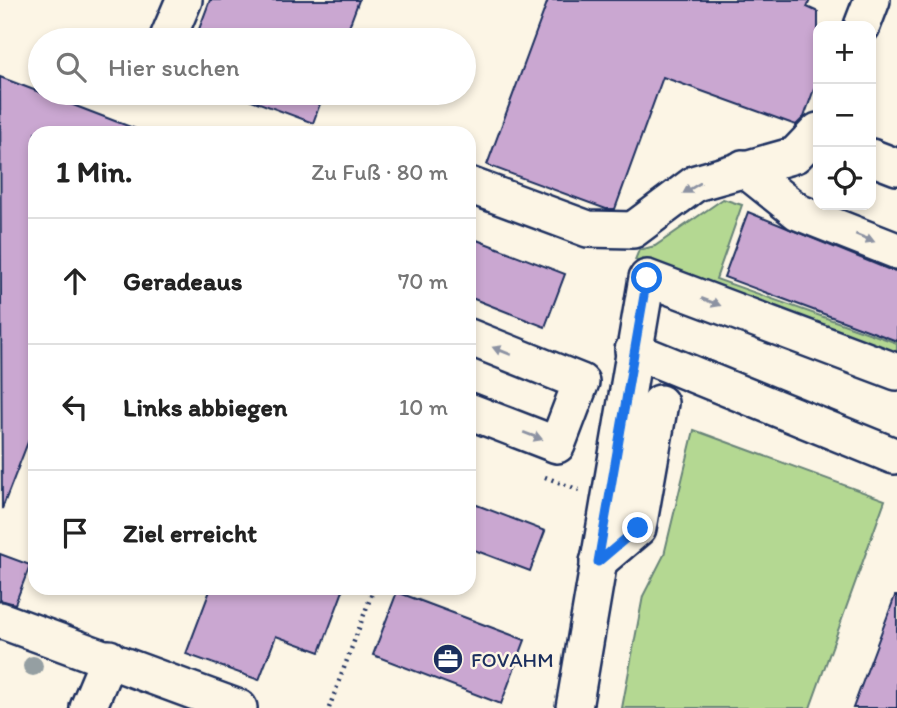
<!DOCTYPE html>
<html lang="de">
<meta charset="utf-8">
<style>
:root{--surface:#fff;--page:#f2f2f2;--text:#222;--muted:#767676;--line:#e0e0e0}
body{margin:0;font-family:Itim,sans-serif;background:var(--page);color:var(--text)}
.controls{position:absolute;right:21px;top:21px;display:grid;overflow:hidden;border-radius:14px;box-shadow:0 4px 10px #0003}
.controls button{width:63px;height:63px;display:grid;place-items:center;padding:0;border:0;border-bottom:2px solid var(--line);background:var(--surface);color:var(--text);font:35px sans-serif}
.stop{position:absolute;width:21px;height:21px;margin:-16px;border:5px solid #1a73e8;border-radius:50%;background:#fff}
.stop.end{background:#1a73e8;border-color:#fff;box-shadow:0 2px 7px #0008}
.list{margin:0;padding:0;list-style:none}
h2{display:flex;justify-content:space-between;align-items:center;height:91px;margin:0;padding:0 28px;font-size:30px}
h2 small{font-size:23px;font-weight:400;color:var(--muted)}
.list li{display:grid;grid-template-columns:46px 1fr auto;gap:21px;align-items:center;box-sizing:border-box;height:126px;padding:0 28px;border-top:2px solid var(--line)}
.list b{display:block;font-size:26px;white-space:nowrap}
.list em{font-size:23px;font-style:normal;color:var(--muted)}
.icon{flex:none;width:38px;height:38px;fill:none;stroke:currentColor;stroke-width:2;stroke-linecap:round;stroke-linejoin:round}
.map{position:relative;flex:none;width:897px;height:708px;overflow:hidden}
.search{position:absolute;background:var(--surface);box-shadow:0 4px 10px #0003;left:28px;top:28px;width:448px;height:77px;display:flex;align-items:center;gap:18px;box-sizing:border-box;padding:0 24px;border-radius:38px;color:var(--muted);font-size:26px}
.panel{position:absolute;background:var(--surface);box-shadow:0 4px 10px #0003;left:28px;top:126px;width:448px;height:469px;border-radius:21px}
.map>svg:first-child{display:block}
.green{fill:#b4d892;stroke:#688478;stroke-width:2}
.building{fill:#caa7d1;stroke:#1b2f5e;stroke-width:2}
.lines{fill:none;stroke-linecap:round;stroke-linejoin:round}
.minor-casing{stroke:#1b2f5e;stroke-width:40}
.path{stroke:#1b2f5e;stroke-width:4.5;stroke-dasharray:2 5;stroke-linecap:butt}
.minor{stroke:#fcf5e5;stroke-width:35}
.tree{fill:#959fa2}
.oneway{fill:#8c92a2}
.route{stroke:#1a73e8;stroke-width:9}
.labels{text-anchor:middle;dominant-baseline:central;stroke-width:5;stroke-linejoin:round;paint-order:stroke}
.poi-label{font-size:21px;fill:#1b2f5e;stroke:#fcf5e5;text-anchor:start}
</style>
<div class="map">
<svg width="897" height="708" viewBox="0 0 897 708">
<rect width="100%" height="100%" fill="#fcf5e5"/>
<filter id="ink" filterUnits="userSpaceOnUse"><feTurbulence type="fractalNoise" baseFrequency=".0143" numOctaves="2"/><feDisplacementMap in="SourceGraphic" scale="14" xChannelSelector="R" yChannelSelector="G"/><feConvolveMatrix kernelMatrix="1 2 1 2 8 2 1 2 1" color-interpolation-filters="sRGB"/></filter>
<g filter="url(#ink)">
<!-- green -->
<g class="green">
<path d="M 723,199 L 742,205 L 716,279 L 897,343 L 897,359 L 635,260 L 639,250 L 655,246 Z"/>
<path d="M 694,430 L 885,500 L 810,708 L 622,708 L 643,596 L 664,555 Z"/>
</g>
<!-- building -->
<g class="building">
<path d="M 210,0 L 359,0 L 344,40 L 195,40 Z"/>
<path d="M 548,0 L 810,0 L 807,7 L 818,12 L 818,78 L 804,117 L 796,125 L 663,77 L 615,209 L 606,209 L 487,165 Z"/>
<path d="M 0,77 L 141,131 L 35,133 L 35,424 L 2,509 Z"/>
<path d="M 239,93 L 324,93 L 313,123 L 238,95 Z"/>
<path d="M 748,212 L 890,270 L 897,271 L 897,341 L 724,277 Z"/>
<path d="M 469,237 L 565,274 L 545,327 L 469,297 Z"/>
<path d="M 469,502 L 545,531 L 530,571 L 469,548 Z"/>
<path d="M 0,554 L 30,565 L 15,604 L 0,600 Z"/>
<path d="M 211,588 L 344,588 L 320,652 L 276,636 L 259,680 L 186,654 Z"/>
<path d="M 397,592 L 525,640 L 501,704 L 373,655 Z"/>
<path d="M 895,596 L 897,596 L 897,708 L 853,708 Z"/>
</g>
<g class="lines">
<!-- minor casing -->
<g class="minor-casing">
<g id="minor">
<path d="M 862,26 L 872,0"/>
<path d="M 167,40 L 184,0"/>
<path d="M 871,157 L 897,167"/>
<path d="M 743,168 L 798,212 L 897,251"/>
<path d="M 469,185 L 588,229 L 633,230 L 696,183 L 795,155 L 818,131"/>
<path d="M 469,337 L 581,382 L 557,445 L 469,411"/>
<path d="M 633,350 L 894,456"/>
<path d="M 598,562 L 638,528 L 660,403"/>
<path d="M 0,620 L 239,708"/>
<path d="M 88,708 L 109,658"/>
<path d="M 574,708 L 647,278 L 897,372"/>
</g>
</g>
<!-- path -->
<g class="path">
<path d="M 545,477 L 579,490"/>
<path d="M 329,708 L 374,588"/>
</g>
<!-- minor -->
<use href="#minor" class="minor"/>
</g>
<!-- trees -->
<circle class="tree" cx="33" cy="666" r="10"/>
<!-- one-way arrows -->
<defs><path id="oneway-solid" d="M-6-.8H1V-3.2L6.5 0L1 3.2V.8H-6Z" transform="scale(1.75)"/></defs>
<g class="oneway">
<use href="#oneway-solid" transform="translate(692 188) rotate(149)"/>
<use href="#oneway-solid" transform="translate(865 238) rotate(22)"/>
<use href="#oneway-solid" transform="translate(711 302) rotate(21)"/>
<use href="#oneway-solid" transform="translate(502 351) rotate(-158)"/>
<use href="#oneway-solid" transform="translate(533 436) rotate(21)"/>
</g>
</g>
<g class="lines" filter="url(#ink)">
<!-- route -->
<path class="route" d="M 638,528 L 598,562 L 647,278"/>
</g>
<!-- icons -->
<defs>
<g id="office-disc" transform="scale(1.575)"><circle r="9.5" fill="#1b2f5e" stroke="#fcf5e5"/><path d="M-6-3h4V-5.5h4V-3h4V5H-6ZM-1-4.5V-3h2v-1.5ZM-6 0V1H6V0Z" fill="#fff"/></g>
</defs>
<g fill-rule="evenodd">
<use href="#office-disc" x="448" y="659"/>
</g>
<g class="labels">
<!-- poi labels -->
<g class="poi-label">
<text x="471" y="659">FOVAHM</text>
</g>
</g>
</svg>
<div class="controls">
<button>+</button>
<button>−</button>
<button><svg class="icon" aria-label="locate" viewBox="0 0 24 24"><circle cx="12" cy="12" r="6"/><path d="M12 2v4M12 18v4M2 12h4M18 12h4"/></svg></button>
</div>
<div class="stop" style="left:647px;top:278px"></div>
<div class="stop end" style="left:638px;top:528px"></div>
<div class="search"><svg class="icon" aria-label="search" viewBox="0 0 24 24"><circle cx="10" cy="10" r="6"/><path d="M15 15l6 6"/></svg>Hier suchen</div>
<section class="panel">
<h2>1 Min.<small>Zu Fuß · 80 m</small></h2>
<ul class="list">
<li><svg class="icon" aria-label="ahead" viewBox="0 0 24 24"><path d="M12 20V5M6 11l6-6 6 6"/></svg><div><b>Geradeaus</b></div><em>70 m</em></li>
<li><svg class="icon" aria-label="left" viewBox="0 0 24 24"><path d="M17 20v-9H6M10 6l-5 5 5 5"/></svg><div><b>Links abbiegen</b></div><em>10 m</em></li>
<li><svg class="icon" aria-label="arrive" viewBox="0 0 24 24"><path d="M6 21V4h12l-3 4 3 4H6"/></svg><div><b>Ziel erreicht</b></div></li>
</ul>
</section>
</div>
